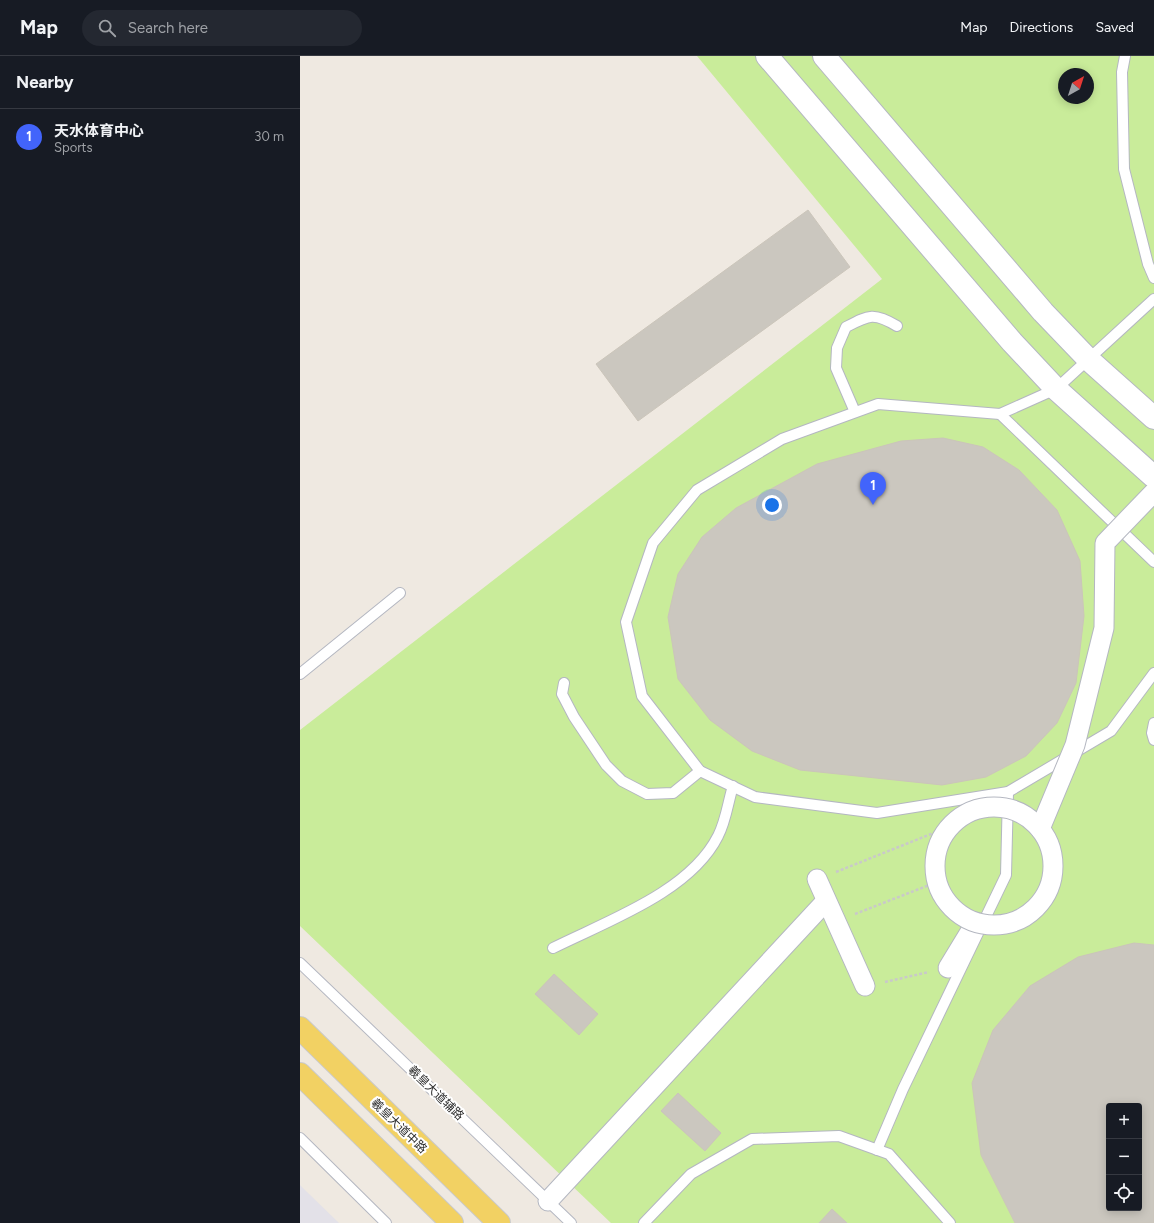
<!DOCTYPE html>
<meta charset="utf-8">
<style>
:root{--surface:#171b24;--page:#242831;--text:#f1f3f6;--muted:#9ea1a6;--line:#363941;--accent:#4264fb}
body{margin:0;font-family:Figtree,"Noto Sans SC",sans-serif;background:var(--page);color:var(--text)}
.controls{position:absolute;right:12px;bottom:12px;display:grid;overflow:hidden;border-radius:4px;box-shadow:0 2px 10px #0003}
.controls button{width:36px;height:36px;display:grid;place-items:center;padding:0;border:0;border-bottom:1px solid var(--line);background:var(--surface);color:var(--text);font:20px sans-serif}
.compass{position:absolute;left:758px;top:12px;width:36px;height:36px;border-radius:50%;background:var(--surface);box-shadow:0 2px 10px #0003;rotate:39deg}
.you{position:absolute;left:472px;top:449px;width:14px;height:14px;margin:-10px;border:3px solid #fff;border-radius:50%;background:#1a73e8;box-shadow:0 0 0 6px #1a73e833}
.badge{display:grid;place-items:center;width:26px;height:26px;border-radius:50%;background:var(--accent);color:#fff;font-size:13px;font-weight:700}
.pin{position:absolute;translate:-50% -33px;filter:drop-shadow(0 1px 2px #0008)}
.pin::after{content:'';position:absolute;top:21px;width:14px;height:12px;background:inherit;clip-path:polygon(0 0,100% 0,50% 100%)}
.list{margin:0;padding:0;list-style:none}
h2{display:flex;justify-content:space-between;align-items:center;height:52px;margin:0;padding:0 16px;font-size:17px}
h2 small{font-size:13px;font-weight:400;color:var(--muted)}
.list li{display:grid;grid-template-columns:26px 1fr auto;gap:12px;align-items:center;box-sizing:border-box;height:56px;padding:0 16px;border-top:1px solid var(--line)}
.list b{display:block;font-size:15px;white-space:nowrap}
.list p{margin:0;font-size:13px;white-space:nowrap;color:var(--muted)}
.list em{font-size:13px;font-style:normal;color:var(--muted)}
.icon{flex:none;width:22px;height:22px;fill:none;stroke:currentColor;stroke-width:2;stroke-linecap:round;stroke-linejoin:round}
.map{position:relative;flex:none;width:854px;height:1167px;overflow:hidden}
header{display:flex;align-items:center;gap:24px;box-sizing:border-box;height:56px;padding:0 20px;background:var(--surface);border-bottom:1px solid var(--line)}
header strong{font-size:19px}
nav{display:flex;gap:22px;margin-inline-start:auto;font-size:14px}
.search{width:280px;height:36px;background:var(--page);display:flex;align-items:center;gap:10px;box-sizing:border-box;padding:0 14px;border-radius:22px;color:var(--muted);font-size:15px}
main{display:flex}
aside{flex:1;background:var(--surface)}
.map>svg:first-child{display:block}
.industrial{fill:#e3e1e8}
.pitch{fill:#c9ec9a;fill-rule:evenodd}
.building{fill:#cbc7bf;stroke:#cbc5ba;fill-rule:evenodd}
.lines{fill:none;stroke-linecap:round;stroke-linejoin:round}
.lane-casing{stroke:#b4b7c1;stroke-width:12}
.street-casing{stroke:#b4b7c1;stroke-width:21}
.secondary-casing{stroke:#b4b7c1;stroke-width:24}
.primary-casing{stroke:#c9c9c9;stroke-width:24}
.path{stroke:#c9c9c9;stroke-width:2.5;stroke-dasharray:3 2;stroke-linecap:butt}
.lane{stroke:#fff;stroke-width:10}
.street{stroke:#fff;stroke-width:19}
.secondary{stroke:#fff;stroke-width:22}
.primary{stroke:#f2d163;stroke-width:22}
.street-bridge-casing{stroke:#b4b7c1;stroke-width:21;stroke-linecap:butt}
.street-bridge{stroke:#fff;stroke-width:19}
.labels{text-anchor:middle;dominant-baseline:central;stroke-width:4;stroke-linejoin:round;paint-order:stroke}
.street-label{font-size:12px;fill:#2e2e2e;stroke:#fff}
</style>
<header>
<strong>Map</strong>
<div class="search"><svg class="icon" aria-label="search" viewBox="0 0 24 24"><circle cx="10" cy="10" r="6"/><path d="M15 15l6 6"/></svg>Search here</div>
<nav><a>Map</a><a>Directions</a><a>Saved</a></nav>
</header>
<main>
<aside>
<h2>Nearby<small></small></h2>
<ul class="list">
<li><span class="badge">1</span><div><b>天水体育中心</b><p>Sports</p></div><em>30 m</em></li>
</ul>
</aside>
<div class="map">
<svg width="854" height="1167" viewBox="0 0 854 1167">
<rect width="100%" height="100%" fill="#efe9e1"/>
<!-- industrial -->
<path class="industrial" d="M 0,1129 L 7,1136 L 39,1167 L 0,1167 Z"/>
<!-- pitch -->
<path class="pitch" d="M 397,0 L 854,0 L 854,1167 L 311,1167 L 0,870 L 0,674 L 582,223 ZM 764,18 L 788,18 L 788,42 L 764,42 ZM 809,1050 L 839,1050 L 839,1152 L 809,1152 Z"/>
<!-- building -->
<g class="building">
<path d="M 508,154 L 550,211 L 338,365 L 296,308 Z"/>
<path d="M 643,382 L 683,391 L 719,414 L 757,454 L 780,505 L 784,560 L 776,627 L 757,667 L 726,700 L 686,721 L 642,729 L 500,714 L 452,695 L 410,664 L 378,623 L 368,561 L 378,518 L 402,481 L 436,452 L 517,408 L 601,385 Z"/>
<path d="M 834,887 L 854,889 L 854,1167 L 715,1167 L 681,1099 L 672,1027 L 693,974 L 730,930 L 778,901 ZM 809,1050 L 839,1050 L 839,1152 L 809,1152 Z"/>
<path d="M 254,918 L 298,958 L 279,979 L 235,938 Z"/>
<path d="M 378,1037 L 421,1077 L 405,1095 L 361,1055 Z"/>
<path d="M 532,1153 L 547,1167 L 519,1167 Z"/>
</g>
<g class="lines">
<!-- lane casing -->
<g class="lane-casing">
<g id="lane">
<path d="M 825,0 L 822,16 L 824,113 L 848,208 L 854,222"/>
<path d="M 854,243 L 756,333 L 700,358 L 578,348 L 482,383 L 397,434 L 353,487 L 326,566 L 342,640 L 400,715 L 455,741 L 577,757 L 708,736 L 811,675 L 854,617"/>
<path d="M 555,356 L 536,312 L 537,292 L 546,271 C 569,259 574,256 597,270"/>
<path d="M 700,358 L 854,506"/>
<path d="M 0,618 L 100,537"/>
<path d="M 264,627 L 262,638 L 274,661 L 306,709 L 322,725 L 347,738 L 373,737 L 400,715"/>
<path d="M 854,667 L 852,677 L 854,684"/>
<path d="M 253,892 C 307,865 390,836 418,780 C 426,765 428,746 433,730"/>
<path d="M 0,907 L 271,1167"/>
<path d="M 0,1082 L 86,1167"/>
<path d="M 577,1094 L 603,1033 L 706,819 L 708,736"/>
<path d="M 344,1167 L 391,1118 L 452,1083 L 539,1080 L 589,1098 L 650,1167"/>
</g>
</g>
<!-- street casing -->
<g class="street-casing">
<g id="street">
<path d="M 517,823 L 565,930"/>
<path d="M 648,912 L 676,866"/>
<path d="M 248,1145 L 526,845"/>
</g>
</g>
<!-- secondary casing -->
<g class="secondary-casing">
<g id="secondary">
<path d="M 467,0 L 712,286 L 756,333 L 854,421"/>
<path d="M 524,0 L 743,256 L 789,304 L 854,362"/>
</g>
</g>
<!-- primary casing -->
<g class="primary-casing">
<g id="primary">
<path d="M 0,972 L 199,1167"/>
<path d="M 0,1018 L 152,1167"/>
</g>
</g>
<!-- path -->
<g class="path">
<path d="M 536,816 L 651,770"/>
<path d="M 555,858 L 637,826"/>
<path d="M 585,926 L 629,916"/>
</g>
<!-- lane -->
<use href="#lane" class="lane"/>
<!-- street -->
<use href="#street" class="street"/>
<!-- secondary -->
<use href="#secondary" class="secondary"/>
<!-- primary -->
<use href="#primary" class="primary"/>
<!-- street-bridge casing -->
<g class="street-bridge-casing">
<g id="street-bridge">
<circle cx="694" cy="810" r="59"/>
<path d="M 740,773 L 775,689 L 804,572 L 805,487 L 854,436"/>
</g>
</g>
<!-- street-bridge -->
<use href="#street-bridge" class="street-bridge"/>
</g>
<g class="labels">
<!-- street labels -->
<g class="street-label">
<text transform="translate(136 1037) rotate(44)">羲皇大道辅路</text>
<text transform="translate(99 1070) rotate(44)">羲皇大道中路</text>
</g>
</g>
</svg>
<div class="controls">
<button>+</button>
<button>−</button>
<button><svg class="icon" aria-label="locate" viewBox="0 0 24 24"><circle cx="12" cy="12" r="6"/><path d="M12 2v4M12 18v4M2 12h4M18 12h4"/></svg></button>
</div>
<svg class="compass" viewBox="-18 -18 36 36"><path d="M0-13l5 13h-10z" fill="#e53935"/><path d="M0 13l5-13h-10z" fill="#9ea1a6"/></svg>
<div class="you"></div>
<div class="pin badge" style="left:573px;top:449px">1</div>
</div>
</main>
